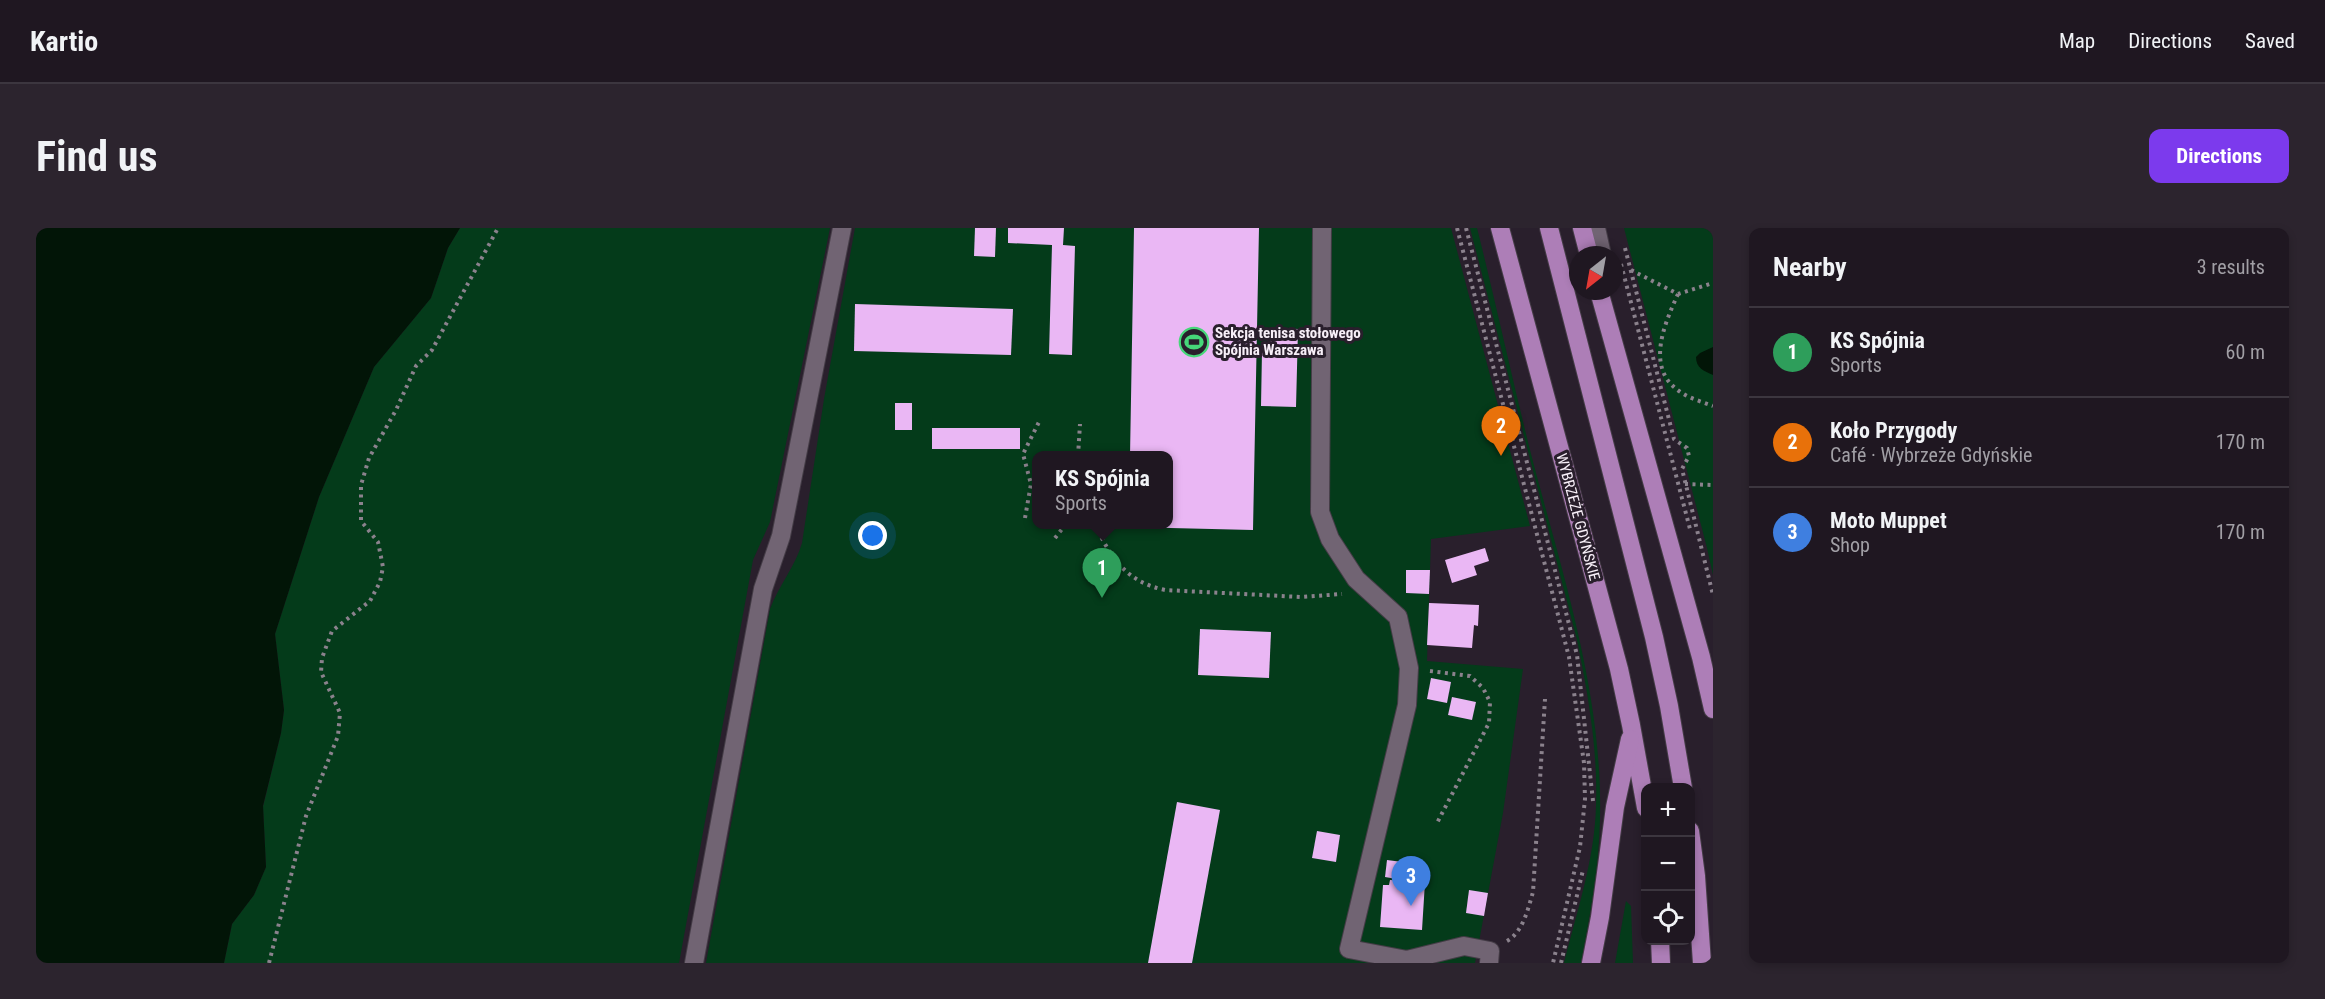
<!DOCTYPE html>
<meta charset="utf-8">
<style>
:root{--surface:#1f1721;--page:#2c242e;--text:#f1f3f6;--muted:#a19fa5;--line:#3c363f;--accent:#7c3aed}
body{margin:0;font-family:"Roboto Condensed",sans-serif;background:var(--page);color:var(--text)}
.controls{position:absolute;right:18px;bottom:18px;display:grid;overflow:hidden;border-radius:12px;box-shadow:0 3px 9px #0003}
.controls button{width:54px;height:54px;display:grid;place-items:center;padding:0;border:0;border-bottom:2px solid var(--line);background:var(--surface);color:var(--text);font:30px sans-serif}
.compass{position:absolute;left:1533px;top:18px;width:54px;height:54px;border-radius:50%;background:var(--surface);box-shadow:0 3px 9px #0003;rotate:211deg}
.you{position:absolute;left:837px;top:308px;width:21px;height:21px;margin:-15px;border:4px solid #fff;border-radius:50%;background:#1a73e8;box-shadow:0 0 0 9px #1a73e833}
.badge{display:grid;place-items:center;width:39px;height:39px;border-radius:50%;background:var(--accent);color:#fff;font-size:20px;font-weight:700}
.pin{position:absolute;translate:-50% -50px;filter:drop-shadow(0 2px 3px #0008)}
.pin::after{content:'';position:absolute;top:32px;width:21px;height:18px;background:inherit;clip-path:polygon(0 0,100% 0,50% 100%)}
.popup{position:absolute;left:996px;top:223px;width:141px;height:78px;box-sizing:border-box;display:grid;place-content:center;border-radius:12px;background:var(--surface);filter:drop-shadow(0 2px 4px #0005);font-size:20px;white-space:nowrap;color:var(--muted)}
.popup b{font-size:22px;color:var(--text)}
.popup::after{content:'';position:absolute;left:50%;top:100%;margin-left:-12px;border:12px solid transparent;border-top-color:var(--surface)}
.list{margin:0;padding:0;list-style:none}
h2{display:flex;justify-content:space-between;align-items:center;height:78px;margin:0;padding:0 24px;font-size:26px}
h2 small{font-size:20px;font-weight:400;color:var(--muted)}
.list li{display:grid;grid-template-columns:39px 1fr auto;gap:18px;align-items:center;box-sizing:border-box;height:90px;padding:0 24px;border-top:2px solid var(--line)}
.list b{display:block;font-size:22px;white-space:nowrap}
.list p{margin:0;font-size:20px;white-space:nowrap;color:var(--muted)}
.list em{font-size:20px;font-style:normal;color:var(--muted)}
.icon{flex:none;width:33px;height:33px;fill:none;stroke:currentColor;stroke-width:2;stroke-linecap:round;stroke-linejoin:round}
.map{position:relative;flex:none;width:1677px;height:735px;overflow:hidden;border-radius:12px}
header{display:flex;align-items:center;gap:36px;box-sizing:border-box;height:84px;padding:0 30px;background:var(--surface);border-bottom:2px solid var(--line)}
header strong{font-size:28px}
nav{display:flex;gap:33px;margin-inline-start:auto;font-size:21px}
.intro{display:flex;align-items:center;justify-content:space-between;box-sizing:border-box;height:144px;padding:0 36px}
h1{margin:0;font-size:42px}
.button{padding:15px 27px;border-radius:12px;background:var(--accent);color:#fff;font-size:21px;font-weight:700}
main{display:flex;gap:36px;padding:0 36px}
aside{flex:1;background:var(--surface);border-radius:12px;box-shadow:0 3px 9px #0003}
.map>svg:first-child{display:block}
.green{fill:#043b1a;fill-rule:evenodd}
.water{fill:#021507}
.building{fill:#eab7f4}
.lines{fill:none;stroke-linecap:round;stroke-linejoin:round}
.minor-casing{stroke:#443c46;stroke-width:20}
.major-casing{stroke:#443c46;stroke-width:20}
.path{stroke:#8b828d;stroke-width:4;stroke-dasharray:3 4.5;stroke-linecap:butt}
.minor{stroke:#716473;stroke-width:18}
.major{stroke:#ad7eb7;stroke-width:18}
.labels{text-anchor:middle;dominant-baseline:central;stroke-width:6;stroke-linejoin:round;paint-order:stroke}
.poi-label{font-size:15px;font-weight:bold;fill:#f7eff8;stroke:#291f2c;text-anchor:start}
.street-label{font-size:15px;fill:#f7eff8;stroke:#291f2c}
</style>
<header>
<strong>Kartio</strong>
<nav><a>Map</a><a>Directions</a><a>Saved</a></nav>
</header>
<div class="intro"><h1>Find us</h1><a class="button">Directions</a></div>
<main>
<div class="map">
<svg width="1677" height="735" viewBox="0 0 1677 735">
<rect width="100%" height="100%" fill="#291f2c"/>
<!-- green -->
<g class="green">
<path d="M 424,0 L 794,0 L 734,294 L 717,332 L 643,735 L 188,735 L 196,696 L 218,667 L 230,639 L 227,579 L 245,505 L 248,482 L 239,406 L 283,269 L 338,139 L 395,70 L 412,20 Z"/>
<path d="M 819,0 L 1415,0 L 1494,298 L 1395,311 L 1391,433 L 1487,441 L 1467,585 L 1439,735 L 670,735 L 734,381 C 742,359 760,337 766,315 L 788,171 ZM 1000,228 L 1132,228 L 1132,296 L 1000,296 Z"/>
<path d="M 1434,0 L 1441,0 C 1460,75 1476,151 1495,226 C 1526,345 1567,466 1564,591 C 1563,640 1554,687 1545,735 L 1528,735 C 1541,683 1559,630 1560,577 C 1562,522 1552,466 1541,412 Z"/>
<path d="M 1588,0 L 1677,0 L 1677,347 L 1671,320 Z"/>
<path d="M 1590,673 L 1595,678 L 1597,735 L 1579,735 Z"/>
</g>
<!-- water -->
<g class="water">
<path d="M 0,0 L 424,0 L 412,20 L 395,70 L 338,139 L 283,269 L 239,406 L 248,482 L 245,505 L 227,578 L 230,639 L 218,667 L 196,696 L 188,735 L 0,735 Z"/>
<path d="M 1677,119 L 1677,147 C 1668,143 1660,140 1660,129 L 1664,125 Z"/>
</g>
<!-- building -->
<g class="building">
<path d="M 939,0 L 960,0 L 959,29 L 938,28 Z"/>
<path d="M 972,0 L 1028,0 L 1027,17 L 1039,18 L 1036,127 L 1013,126 L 1016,17 L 972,15 Z"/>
<path d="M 1098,0 L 1223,0 L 1217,302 L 1093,299 L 1093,296 L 1132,296 L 1132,228 L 1094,228 Z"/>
<path d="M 819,76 L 977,81 L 975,127 L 818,123 Z"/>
<path d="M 1235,100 L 1262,101 L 1260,179 L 1225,178 L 1226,123 L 1234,124 Z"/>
<rect x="859" y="175" width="17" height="27"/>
<rect x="896" y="200" width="88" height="21"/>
<path d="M 1449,320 L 1453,333 L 1438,338 L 1441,347 L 1416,355 L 1409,332 Z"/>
<path d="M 1370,342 L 1394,342 L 1393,366 L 1370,365 Z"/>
<path d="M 1393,375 L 1443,377 L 1442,398 L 1438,397 L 1436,420 L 1391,417 Z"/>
<path d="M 1164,401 L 1235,404 L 1233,450 L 1162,447 Z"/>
<path d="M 1395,450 L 1415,454 L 1411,475 L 1391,471 Z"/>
<path d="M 1416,469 L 1440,474 L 1436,492 L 1412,487 Z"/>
<path d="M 1141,574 L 1184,582 L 1156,735 L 1112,735 Z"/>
<path d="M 1281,603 L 1304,607 L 1300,634 L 1276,630 Z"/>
<path d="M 1351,632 L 1374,635 L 1372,653 L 1349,649 Z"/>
<path d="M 1354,652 L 1389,654 L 1386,702 L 1344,699 L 1347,657 L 1353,657 Z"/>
<path d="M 1433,662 L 1452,665 L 1448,688 L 1430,685 Z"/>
</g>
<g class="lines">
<!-- minor casing -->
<g class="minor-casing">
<g id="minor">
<path d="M 1286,0 L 1284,284 L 1294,311 L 1320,351 L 1362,389 L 1373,440 L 1371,477 L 1313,721 L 1371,732 L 1428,718 L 1454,723 L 1453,735"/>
<path d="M 1560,0 L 1566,27"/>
<path d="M 658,735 L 727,361 L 745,308 L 806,0"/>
</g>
</g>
<!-- major casing -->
<g class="major-casing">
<g id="major">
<path d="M 1464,0 L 1583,441 L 1595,497 L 1610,580"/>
<path d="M 1513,0 L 1618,409 L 1633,478 L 1647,560"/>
<path d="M 1546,0 L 1553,27"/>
<path d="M 1563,63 L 1665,429 L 1677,481"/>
<path d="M 1654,603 L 1660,648 L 1666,735"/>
<path d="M 1624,712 L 1625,735"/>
<path d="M 1555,735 L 1564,689 L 1579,579 L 1594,511"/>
</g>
</g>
<!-- path -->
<g class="path">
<path d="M 1421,0 L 1533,429 L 1548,535 L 1549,571 L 1544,619 L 1517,735"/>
<path d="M 1430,0 L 1541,427 L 1557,573"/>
<path d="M 1589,20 L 1638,211 L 1651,220 L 1653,228 L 1646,241 L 1677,367"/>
<path d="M 1585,36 L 1654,301"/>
<path d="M 1595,42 L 1642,66 L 1677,55"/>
<path d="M 1642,66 C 1628,97 1608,142 1646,165 C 1655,171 1667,174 1677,178"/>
<path d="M 1042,228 L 1044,196"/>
<path d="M 1649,256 L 1677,257"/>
<path d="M 989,290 L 995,256 L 987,226 L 1003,194"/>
<path d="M 1059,296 C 1075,331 1091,354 1129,362 L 1265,369 L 1306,366"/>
<path d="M 1019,310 L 1030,296"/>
<path d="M 1394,443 L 1434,448 L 1447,460 L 1454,474 L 1453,495 L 1400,597"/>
<path d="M 1471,713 C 1487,704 1492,681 1497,664 L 1509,471"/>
<path d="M 233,735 L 270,588 L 302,508 L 304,485 L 285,444 L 286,430 L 296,403 L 334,373 L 344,354 L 347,339 L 342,314 L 325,293 L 325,257 L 333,230 L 360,182 L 380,138 L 396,122 L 462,0"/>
<path d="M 1525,735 L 1547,642"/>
</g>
<!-- minor -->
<use href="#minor" class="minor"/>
<!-- major -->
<use href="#major" class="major"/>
</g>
<!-- icons -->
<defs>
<g id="stadium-ring" transform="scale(1.5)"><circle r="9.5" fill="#291f2c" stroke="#46d779" stroke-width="1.5"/><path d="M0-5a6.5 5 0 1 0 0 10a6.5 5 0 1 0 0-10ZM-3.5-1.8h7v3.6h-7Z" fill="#46d779"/></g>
</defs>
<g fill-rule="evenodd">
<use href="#stadium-ring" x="1158" y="114"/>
</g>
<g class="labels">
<!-- poi labels -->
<g class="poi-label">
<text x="1179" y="105">Sekcja tenisa stołowego<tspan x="1179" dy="17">Spójnia Warszawa</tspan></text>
</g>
<!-- street labels -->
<g class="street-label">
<text transform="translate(1542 289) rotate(75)">WYBRZEŻE GDYŃSKIE</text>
</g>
</g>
</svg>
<div class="controls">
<button>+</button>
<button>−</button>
<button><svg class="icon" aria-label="locate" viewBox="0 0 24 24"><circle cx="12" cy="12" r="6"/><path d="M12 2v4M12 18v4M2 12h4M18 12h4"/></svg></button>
</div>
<svg class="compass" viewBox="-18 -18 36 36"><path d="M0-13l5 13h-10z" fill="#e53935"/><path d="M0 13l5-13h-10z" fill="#a19fa5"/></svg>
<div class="you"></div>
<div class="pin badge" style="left:1066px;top:370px;background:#2e9e5b">1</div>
<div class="popup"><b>KS Spójnia</b>Sports</div>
<div class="pin badge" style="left:1465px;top:228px;background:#e8710a">2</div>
<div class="pin badge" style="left:1375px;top:678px;background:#3f7fe0">3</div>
</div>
<aside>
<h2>Nearby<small>3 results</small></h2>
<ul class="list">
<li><span class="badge" style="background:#2e9e5b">1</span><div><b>KS Spójnia</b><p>Sports</p></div><em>60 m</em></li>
<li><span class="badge" style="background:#e8710a">2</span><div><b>Koło Przygody</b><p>Café · Wybrzeże Gdyńskie</p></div><em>170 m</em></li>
<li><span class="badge" style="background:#3f7fe0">3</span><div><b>Moto Muppet</b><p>Shop</p></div><em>170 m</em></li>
</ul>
</aside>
</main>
